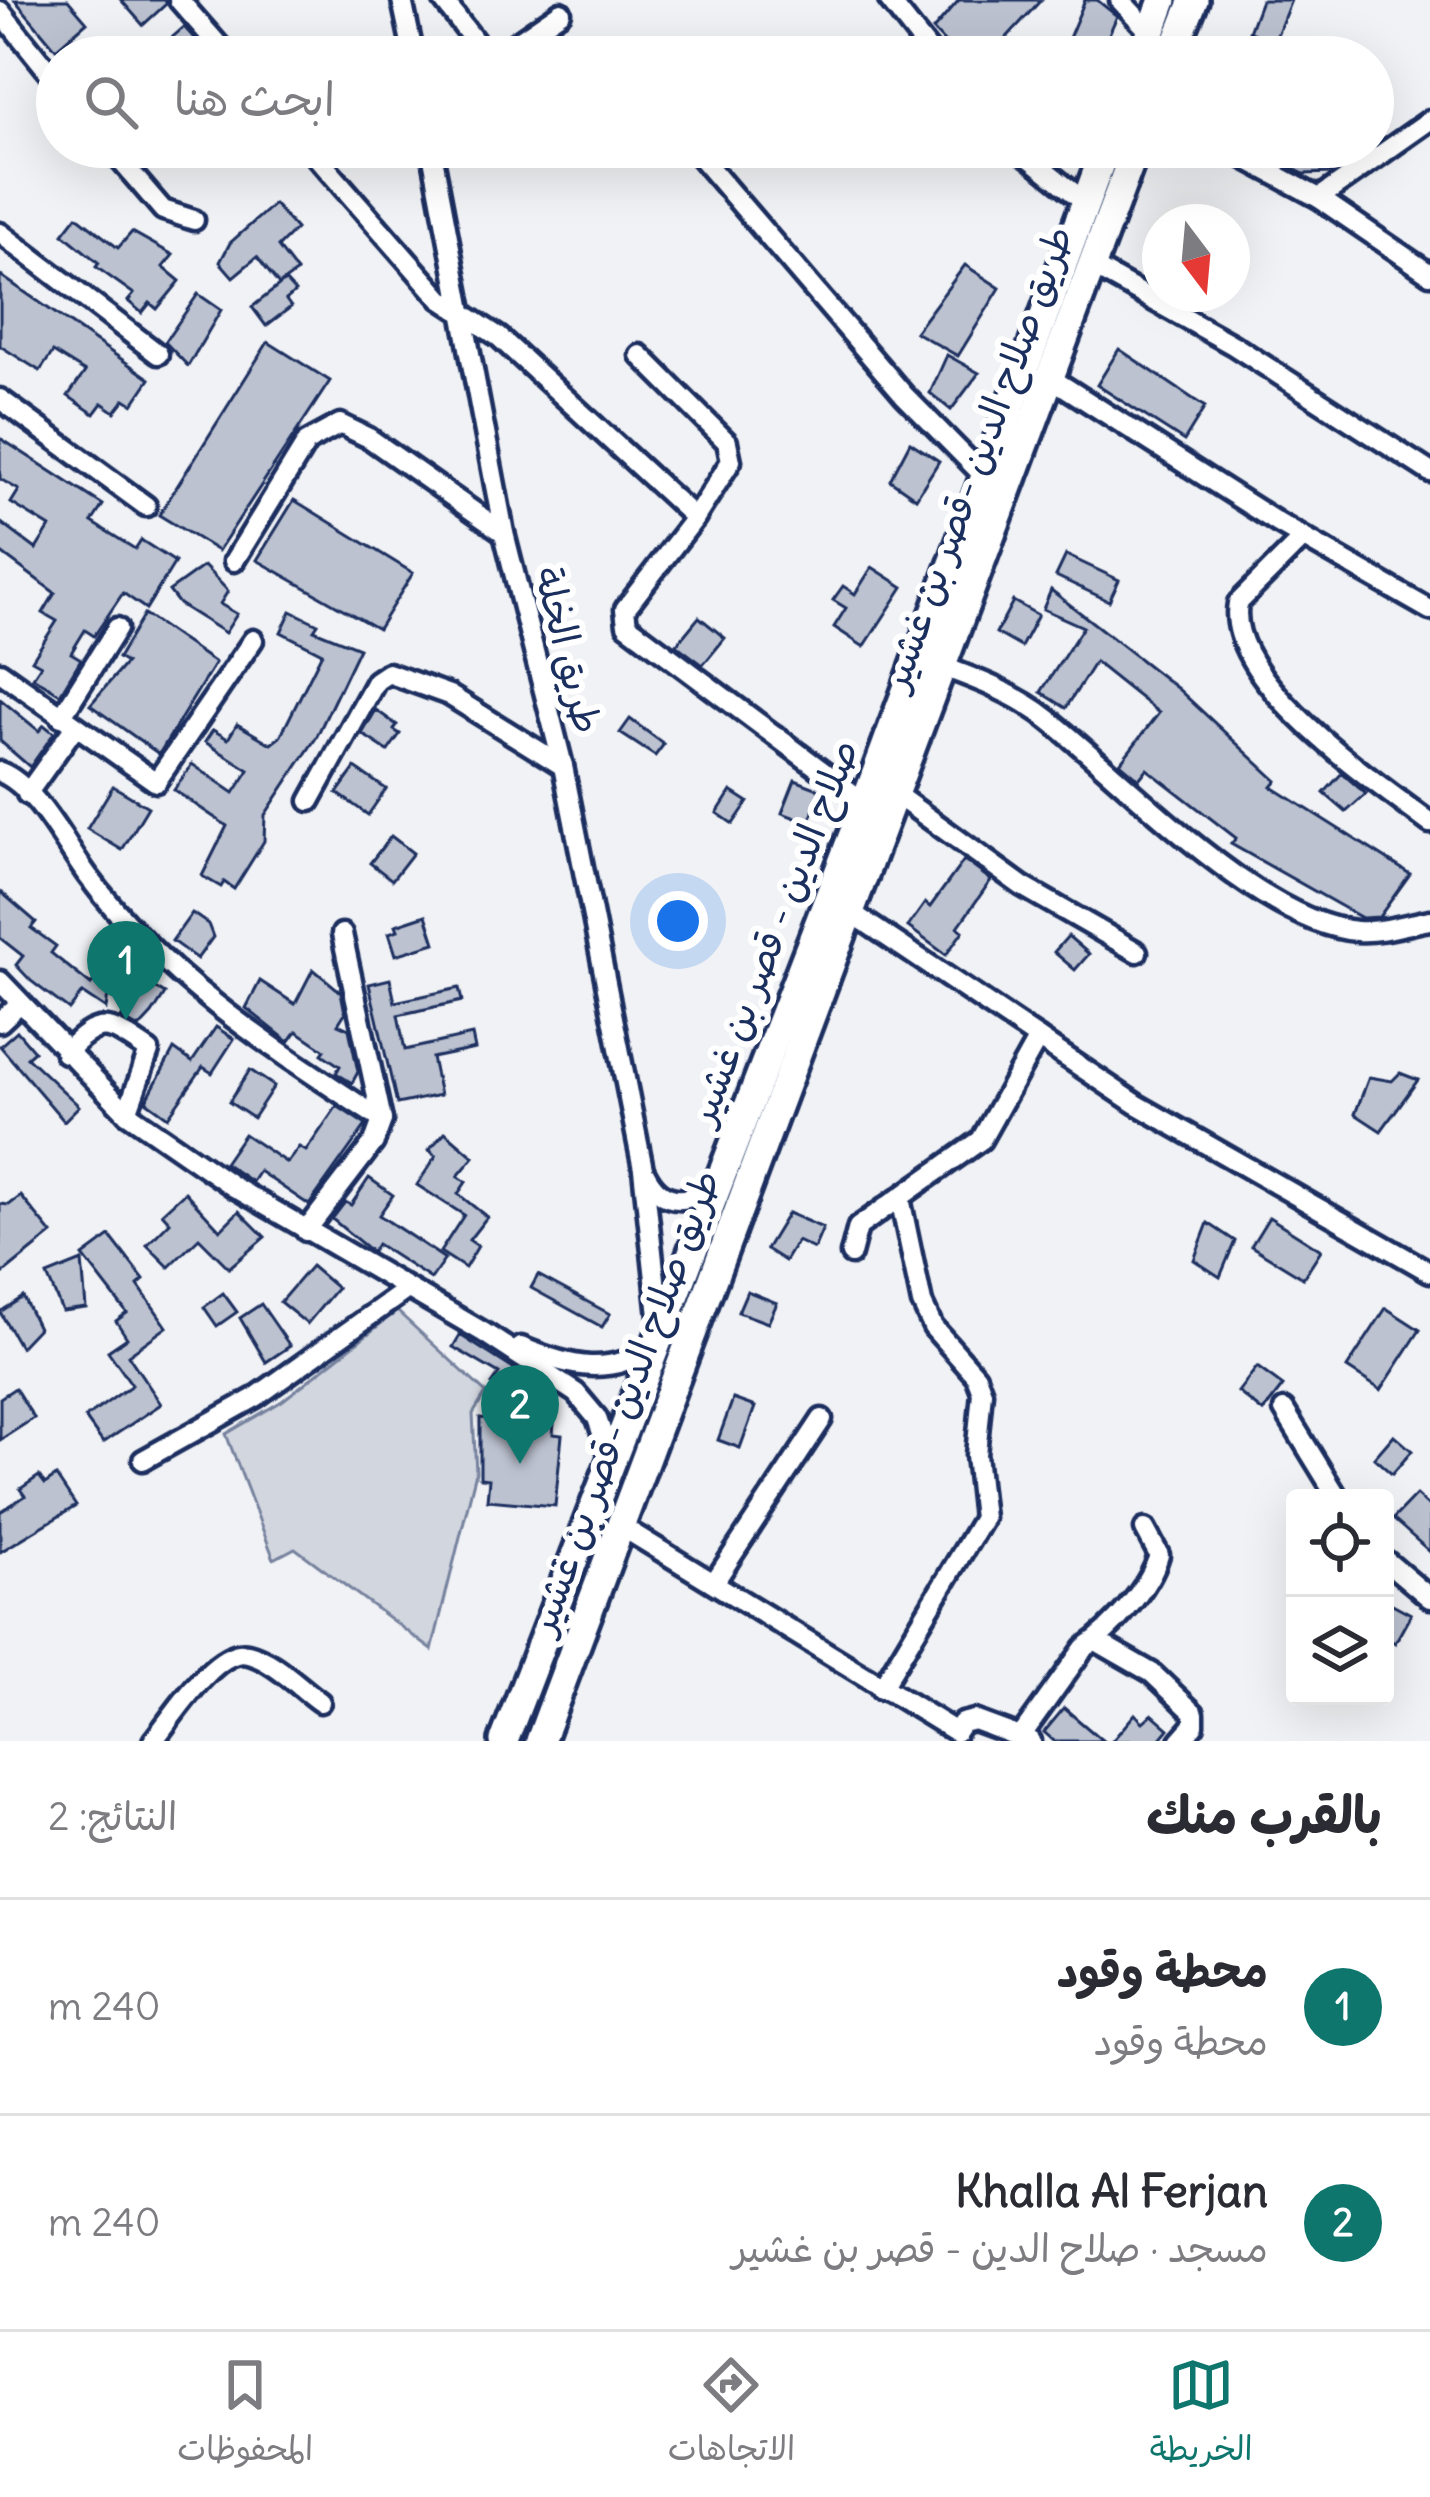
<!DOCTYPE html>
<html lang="ar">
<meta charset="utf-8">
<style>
:root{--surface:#fff;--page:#f7f7f7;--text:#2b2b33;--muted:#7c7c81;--line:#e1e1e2;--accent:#0f766e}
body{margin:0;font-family:Delius,"Playpen Sans Arabic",sans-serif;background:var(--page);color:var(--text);direction:rtl}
.controls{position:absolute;right:36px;bottom:36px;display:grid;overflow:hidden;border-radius:12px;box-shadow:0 12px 48px #0002}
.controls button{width:108px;height:108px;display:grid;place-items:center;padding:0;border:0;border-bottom:3px solid var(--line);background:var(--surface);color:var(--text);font:60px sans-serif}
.compass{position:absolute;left:1142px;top:204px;width:108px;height:108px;border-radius:50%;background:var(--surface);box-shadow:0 12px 48px #0002;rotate:164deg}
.you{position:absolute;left:678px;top:921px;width:42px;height:42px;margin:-30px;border:9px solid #fff;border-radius:50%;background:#1a73e8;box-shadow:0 0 0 18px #1a73e833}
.badge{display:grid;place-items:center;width:78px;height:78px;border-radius:50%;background:var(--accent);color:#fff;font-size:39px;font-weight:700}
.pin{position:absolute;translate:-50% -99px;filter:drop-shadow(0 3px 6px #0008)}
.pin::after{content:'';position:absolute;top:63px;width:42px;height:36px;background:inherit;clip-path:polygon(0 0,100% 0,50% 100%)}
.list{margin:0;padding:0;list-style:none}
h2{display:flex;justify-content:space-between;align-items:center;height:156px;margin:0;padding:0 48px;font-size:51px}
h2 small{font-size:39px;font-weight:400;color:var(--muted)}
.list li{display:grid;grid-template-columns:78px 1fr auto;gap:36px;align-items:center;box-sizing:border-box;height:216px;padding:0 48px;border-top:3px solid var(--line)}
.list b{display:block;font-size:45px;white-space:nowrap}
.list p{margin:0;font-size:39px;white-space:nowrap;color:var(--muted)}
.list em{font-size:39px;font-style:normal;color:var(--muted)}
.icon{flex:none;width:66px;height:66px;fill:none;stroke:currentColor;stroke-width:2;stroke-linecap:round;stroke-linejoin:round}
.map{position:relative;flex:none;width:1430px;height:1741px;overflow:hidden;direction:ltr}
.search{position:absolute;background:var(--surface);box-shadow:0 12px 48px #0002;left:36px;right:36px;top:36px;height:132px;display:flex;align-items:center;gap:30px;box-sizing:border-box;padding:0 42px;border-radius:66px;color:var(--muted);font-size:45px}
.sheet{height:588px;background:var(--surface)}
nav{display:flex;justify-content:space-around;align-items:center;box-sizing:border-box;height:168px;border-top:3px solid var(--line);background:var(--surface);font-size:33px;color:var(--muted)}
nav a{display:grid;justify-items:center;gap:6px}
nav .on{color:var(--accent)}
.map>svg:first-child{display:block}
.green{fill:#d2d6df;stroke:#76829e;stroke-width:3}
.building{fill:#bcc2d0;stroke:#1b2f5e;stroke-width:3}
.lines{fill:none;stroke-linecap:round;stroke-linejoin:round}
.minor-casing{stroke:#1b2f5e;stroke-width:27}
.highway-casing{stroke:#1b2f5e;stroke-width:36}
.minor{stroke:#fff;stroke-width:18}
.highway{stroke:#fff;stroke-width:27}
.labels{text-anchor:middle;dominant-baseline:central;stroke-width:12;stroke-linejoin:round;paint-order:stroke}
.street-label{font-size:39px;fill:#1b2f5e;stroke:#fff}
</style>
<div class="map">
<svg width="1430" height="1741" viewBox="0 0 1430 1741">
<rect width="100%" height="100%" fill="#f1f2f5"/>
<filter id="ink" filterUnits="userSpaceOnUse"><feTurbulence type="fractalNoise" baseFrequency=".00833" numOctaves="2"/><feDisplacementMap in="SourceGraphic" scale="24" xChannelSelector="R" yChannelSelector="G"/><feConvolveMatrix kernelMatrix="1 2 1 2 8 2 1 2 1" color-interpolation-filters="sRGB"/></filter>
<g filter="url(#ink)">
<!-- green -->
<path class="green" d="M 397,1311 L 486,1393 L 473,1414 L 476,1472 L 432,1650 L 295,1548 L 274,1559 L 226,1434 L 282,1401 Z"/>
<!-- building -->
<g class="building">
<path d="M 15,0 L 68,0 L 87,22 L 56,49 Z"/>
<path d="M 121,0 L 166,0 L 166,4 L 143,25 Z"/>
<path d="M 959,0 L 1041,0 L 989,57 L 958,57 L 933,30 Z"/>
<path d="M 1085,0 L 1097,0 L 1117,16 L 1099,57 L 1061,57 Z"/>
<path d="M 1261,0 L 1291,0 L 1275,40 L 1249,32 Z"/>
<path d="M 184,27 L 211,57 L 178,57 L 166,43 Z"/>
<path d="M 1283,147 L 1333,147 L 1331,173 L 1304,174 L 1282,163 Z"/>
<path d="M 274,204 L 296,229 L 278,247 L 297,272 L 279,285 L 257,257 L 233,277 L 220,262 L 230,243 Z"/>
<path d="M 77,216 L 118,248 L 132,232 L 173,255 L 163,267 L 180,281 L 157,309 L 150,303 L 142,313 L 128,301 L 134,294 L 96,267 L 99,263 L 63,234 Z"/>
<path d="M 965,265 L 1000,288 L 958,356 L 915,332 Z"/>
<path d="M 0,275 L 150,379 L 133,404 L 125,399 L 115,412 L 102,403 L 94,414 L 68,396 L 85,372 L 53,352 L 40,371 L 0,346 Z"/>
<path d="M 285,281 L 295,292 L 286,300 L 291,307 L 266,326 L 252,307 Z"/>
<path d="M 198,294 L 221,310 L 188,366 L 165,342 Z"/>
<path d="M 268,342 L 330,381 L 218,551 L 159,515 Z"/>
<path d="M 1119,349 L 1205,407 L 1184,441 L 1097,385 Z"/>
<path d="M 947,355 L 979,373 L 951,410 L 930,393 Z"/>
<path d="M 0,438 L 103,505 L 92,522 L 135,549 L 141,540 L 175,562 L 146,609 L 123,593 L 94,636 L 85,630 L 71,653 L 81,659 L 60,694 L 33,677 L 41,665 L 32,660 L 57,621 L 43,613 L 55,593 L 0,552 L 0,522 L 36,549 L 50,527 L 11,503 L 19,490 L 0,479 Z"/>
<path d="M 910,442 L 939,461 L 916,498 L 890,480 Z"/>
<path d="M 294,500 L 413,573 L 378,629 L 257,560 Z"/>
<path d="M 1066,555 L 1119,580 L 1109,601 L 1056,576 Z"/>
<path d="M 204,566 L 228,591 L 220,604 L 237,614 L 225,633 L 179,604 L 169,591 Z"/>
<path d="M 872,567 L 903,587 L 864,647 L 834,627 L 846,608 L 833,600 L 843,586 L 855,594 Z"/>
<path d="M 1051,590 L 1178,689 L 1277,781 L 1272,787 L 1410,874 L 1379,917 L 1362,918 L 1231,844 L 1236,838 L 1147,769 L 1139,779 L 1120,763 L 1159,713 L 1095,662 L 1066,708 L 1041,692 L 1083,627 L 1043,609 Z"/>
<path d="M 1013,601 L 1038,615 L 1021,647 L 996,633 Z"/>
<path d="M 291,611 L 318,624 L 314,630 L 359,648 L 316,738 L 265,815 L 264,841 L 234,889 L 224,882 L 221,887 L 202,876 L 227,826 L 174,790 L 192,764 L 234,793 L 249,770 L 205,742 L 213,730 L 228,739 L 237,724 L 271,744 L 280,737 L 322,653 L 281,632 Z"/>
<path d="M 144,614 L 215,663 L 159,754 L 90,705 L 126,663 L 118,658 Z"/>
<path d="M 699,617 L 725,638 L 703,665 L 676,645 Z"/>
<path d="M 0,699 L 39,731 L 44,725 L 54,733 L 30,767 L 0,741 Z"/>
<path d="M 376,710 L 397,725 L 394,730 L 400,734 L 388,751 L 362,734 Z"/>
<path d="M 630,719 L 664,744 L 655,756 L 620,733 Z"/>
<path d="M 355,768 L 386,789 L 368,815 L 337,793 Z"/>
<path d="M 1342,773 L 1366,794 L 1346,812 L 1324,793 Z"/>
<path d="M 795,780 L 821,790 L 809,823 L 782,813 Z"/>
<path d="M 113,786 L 148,807 L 122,850 L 87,829 Z"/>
<path d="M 731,791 L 748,802 L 733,824 L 717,813 Z"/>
<path d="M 391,836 L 413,853 L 392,880 L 370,863 Z"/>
<path d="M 964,860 L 991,880 L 958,927 L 963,931 L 946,955 L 908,927 L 925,903 L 930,907 Z"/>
<path d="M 0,891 L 36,922 L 31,928 L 56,946 L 51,953 L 91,985 L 122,940 L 129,945 L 135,950 L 123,968 L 165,994 L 152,1014 L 139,1028 L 121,1018 L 132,1002 L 109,988 L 106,1009 L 82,993 L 69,1010 L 31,981 L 16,965 L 23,956 L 0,938 Z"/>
<path d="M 192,913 L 208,924 L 213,937 L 197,959 L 172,941 Z"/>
<path d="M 426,915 L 435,943 L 396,955 L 389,933 L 398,930 L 396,925 Z"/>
<path d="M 1068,936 L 1089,954 L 1075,970 L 1054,952 Z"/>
<path d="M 313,969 L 341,992 L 345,1013 L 338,1024 L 349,1029 L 358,1072 L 352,1083 L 336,1073 L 340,1066 L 322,1054 L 325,1050 L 297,1031 L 289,1042 L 246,1008 L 260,981 L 295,1004 Z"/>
<path d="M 390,979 L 395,1002 L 459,988 L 462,1001 L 398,1015 L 405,1050 L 472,1035 L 475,1049 L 432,1058 L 440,1095 L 397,1104 L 369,984 Z"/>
<path d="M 216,1027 L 234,1039 L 212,1073 L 203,1067 L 168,1117 L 146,1101 L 174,1049 L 192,1062 Z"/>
<path d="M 17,1031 L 34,1051 L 27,1057 L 79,1106 L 64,1121 L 0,1046 Z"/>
<path d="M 250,1070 L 274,1086 L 253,1118 L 229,1102 Z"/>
<path d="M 1400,1073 L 1418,1080 L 1381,1131 L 1355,1114 L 1369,1077 L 1392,1081 Z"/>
<path d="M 337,1106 L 366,1125 L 309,1205 L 259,1171 L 252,1182 L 224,1163 L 244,1134 L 287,1163 L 299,1147 L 306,1151 Z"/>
<path d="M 445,1132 L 474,1157 L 458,1176 L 466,1182 L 458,1194 L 487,1217 L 469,1240 L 478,1246 L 465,1268 L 440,1252 L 464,1215 L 417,1185 L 436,1156 L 429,1150 Z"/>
<path d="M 369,1178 L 393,1195 L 379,1215 L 445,1259 L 431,1279 L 377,1244 L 372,1252 L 332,1219 L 345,1202 L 351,1205 Z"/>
<path d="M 185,1192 L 220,1230 L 239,1211 L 265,1237 L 229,1268 L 199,1238 L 169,1267 L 147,1245 L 170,1222 L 162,1213 Z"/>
<path d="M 21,1196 L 52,1234 L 0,1276 L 0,1204 L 9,1205 Z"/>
<path d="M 788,1213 L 823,1228 L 814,1249 L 797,1241 L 785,1261 L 766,1249 Z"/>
<path d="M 1269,1217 L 1321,1250 L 1303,1278 L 1251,1246 Z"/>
<path d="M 1208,1223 L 1235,1241 L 1220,1277 L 1194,1260 Z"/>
<path d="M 110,1236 L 144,1280 L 138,1285 L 167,1327 L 128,1355 L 161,1404 L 103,1443 L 85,1418 L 132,1385 L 108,1351 L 127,1338 L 116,1321 L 127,1313 L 83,1256 Z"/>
<path d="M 82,1261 L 86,1308 L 62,1311 L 47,1275 Z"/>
<path d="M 311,1266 L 337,1288 L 307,1324 L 280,1302 Z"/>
<path d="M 538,1275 L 610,1314 L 602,1327 L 531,1288 Z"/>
<path d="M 747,1291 L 777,1303 L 768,1323 L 738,1312 Z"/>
<path d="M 223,1293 L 237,1312 L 217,1326 L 204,1307 Z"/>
<path d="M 23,1297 L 38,1328 L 20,1347 L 0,1312 Z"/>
<path d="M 261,1304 L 290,1346 L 266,1362 L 240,1318 Z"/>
<path d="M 1386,1308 L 1420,1330 L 1381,1390 L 1347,1368 Z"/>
<path d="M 460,1335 L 529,1379 L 522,1390 L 512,1383 L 505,1393 L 492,1384 L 499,1374 L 453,1347 Z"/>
<path d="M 1257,1367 L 1283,1386 L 1263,1412 L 1238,1392 Z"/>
<path d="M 15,1388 L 34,1418 L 0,1440 L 0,1398 Z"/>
<path d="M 733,1399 L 755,1407 L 740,1448 L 718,1440 Z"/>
<path d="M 480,1418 L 554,1424 L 553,1434 L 562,1435 L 555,1506 L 487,1500 L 489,1479 L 480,1478 Z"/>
<path d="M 1394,1435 L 1412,1451 L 1392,1474 L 1374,1458 Z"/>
<path d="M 39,1476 L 45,1484 L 56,1476 L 76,1506 L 0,1552 L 0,1512 L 25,1496 L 20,1489 Z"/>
<path d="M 1416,1495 L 1430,1508 L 1430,1552 L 1393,1519 Z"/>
<path d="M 1385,1600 L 1411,1614 L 1395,1643 L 1385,1637 Z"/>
<path d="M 1064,1708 L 1103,1741 L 1054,1741 L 1044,1732 Z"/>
<path d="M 1135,1714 L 1143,1722 L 1152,1714 L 1169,1729 L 1159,1741 L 1112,1741 Z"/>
</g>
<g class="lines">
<!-- minor casing -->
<g class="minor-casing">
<g id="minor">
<path d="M 179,0 L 229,57"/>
<path d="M 402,0 L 414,57"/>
<path d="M 443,0 L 479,47 L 498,55 L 561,12"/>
<path d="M 889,0 L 934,57"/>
<path d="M 1120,0 L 1151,33"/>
<path d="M 0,11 L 57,82"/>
<path d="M 109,147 L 163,210 L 194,220"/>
<path d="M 308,147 L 441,299 L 499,337 L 695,518"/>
<path d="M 431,147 L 504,533 L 563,766 L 643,1169 L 660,1325"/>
<path d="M 1016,147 L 1084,201"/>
<path d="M 1224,147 L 1319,198 L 1430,274"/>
<path d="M 697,153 L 904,395 L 984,476"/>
<path d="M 1319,198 L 1430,120"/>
<path d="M 0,233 L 158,354"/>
<path d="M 1090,265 L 1233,345 L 1430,472"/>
<path d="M 640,355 L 727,442 L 731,461 L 695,518 L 625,609 L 627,625 L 865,803"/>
<path d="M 1046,375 L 1278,523 L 1430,610"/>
<path d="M 0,399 L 146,506"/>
<path d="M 1303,538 L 1238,603 C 1224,681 1376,782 1430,823"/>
<path d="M 234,561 L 307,442 L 340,424 L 369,438 L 504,533"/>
<path d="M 941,666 C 979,680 1016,694 1048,719 C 1123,778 1260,924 1357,931 C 1380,933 1407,924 1430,920"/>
<path d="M 0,672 L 156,782 L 253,640"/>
<path d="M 61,717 L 117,628"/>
<path d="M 0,772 C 36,786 65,845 88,876 C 166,981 274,1049 382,1120"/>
<path d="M 894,793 L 1022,886 L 1137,952"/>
<path d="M 27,794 L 74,728"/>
<path d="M 310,801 L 376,681 L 388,673 L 449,695 L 563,766"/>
<path d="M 849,911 L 1136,1104 L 1430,1272"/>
<path d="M 0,981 L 127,1113 L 234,1187 L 483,1332 L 576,1393 L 597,1418 L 610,1457"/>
<path d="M 0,1022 L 18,1005"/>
<path d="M 65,1053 C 101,1015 109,1024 149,1051 L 127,1113"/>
<path d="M 645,1173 C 663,1209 693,1205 716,1178"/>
<path d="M 306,1231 L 374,1142 L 382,1120 L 342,934"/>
<path d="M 851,1254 L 858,1227 L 981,1140 L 1038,1038"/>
<path d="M 521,1347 C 571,1368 610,1377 658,1345"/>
<path d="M 1284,1410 L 1338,1498"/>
<path d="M 143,1460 L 256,1397 L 406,1290"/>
<path d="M 619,1525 L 956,1732 L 962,1723 L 974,1720 L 1031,1741"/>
<path d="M 1385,1560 L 1430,1598"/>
<path d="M 715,1581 L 822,1419"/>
<path d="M 1098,1642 L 1152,1673 L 1194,1713 L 1194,1725 L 1180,1741"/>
<path d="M 881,1689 L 983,1518 L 976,1455 L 982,1392 L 976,1376 L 933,1327 L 922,1303 L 900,1198"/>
<path d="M 1022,1735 L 1084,1648 C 1111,1630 1149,1589 1159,1555 L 1145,1529"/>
<path d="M 153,1741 C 172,1718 216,1646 248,1654 C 273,1660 299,1687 320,1702"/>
</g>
</g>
<!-- highway casing -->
<g class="highway-casing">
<g id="highway">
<path d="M 1142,57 L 1163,0"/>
<path d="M 1171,57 L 1194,0"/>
<path d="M 504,1741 L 865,803 L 1106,147"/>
<path d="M 540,1741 L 1136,147"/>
</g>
</g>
<!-- minor -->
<use href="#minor" class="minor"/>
<!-- highway -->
<use href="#highway" class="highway"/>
</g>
</g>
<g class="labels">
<!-- street labels -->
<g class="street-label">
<text transform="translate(977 458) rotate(-70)">طريق صلاح الدين -قصر بن غشير</text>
<text transform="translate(568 650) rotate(76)">طريق الخلة</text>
<text transform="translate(773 932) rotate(-69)">صلاح الدين - قصر بن غشير</text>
<text transform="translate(624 1402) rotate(-70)">طريق صلاح الدين -قصر بن غشير</text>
</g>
</g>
</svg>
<div class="controls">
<button><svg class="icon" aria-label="locate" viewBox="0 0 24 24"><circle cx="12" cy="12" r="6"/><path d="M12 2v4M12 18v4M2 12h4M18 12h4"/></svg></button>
<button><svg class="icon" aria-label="layers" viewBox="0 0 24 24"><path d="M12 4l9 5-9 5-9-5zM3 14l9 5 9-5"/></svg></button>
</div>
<svg class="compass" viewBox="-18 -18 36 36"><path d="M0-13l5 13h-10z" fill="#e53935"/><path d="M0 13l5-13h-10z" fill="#7c7c81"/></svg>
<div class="you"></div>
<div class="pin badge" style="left:126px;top:1020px">1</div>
<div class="pin badge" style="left:520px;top:1464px">2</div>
<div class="search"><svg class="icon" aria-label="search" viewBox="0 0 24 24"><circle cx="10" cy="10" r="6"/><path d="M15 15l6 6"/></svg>ابحث هنا</div>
</div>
<section class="sheet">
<h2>بالقرب منك<small>النتائج: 2</small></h2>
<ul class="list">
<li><span class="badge">1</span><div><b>محطة وقود</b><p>محطة وقود</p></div><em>240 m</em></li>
<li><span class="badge">2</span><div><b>Khalla Al Ferjan</b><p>مسجد · صلاح الدين - قصر بن غشير</p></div><em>240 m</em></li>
</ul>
</section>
<nav>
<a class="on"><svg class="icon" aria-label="map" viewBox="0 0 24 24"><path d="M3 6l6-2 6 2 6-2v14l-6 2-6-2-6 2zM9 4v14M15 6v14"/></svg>الخريطة</a>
<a><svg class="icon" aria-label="directions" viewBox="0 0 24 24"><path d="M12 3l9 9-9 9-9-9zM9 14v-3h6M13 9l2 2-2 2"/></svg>الاتجاهات</a>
<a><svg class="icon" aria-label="saved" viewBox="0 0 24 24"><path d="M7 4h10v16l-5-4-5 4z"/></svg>المحفوظات</a>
</nav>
